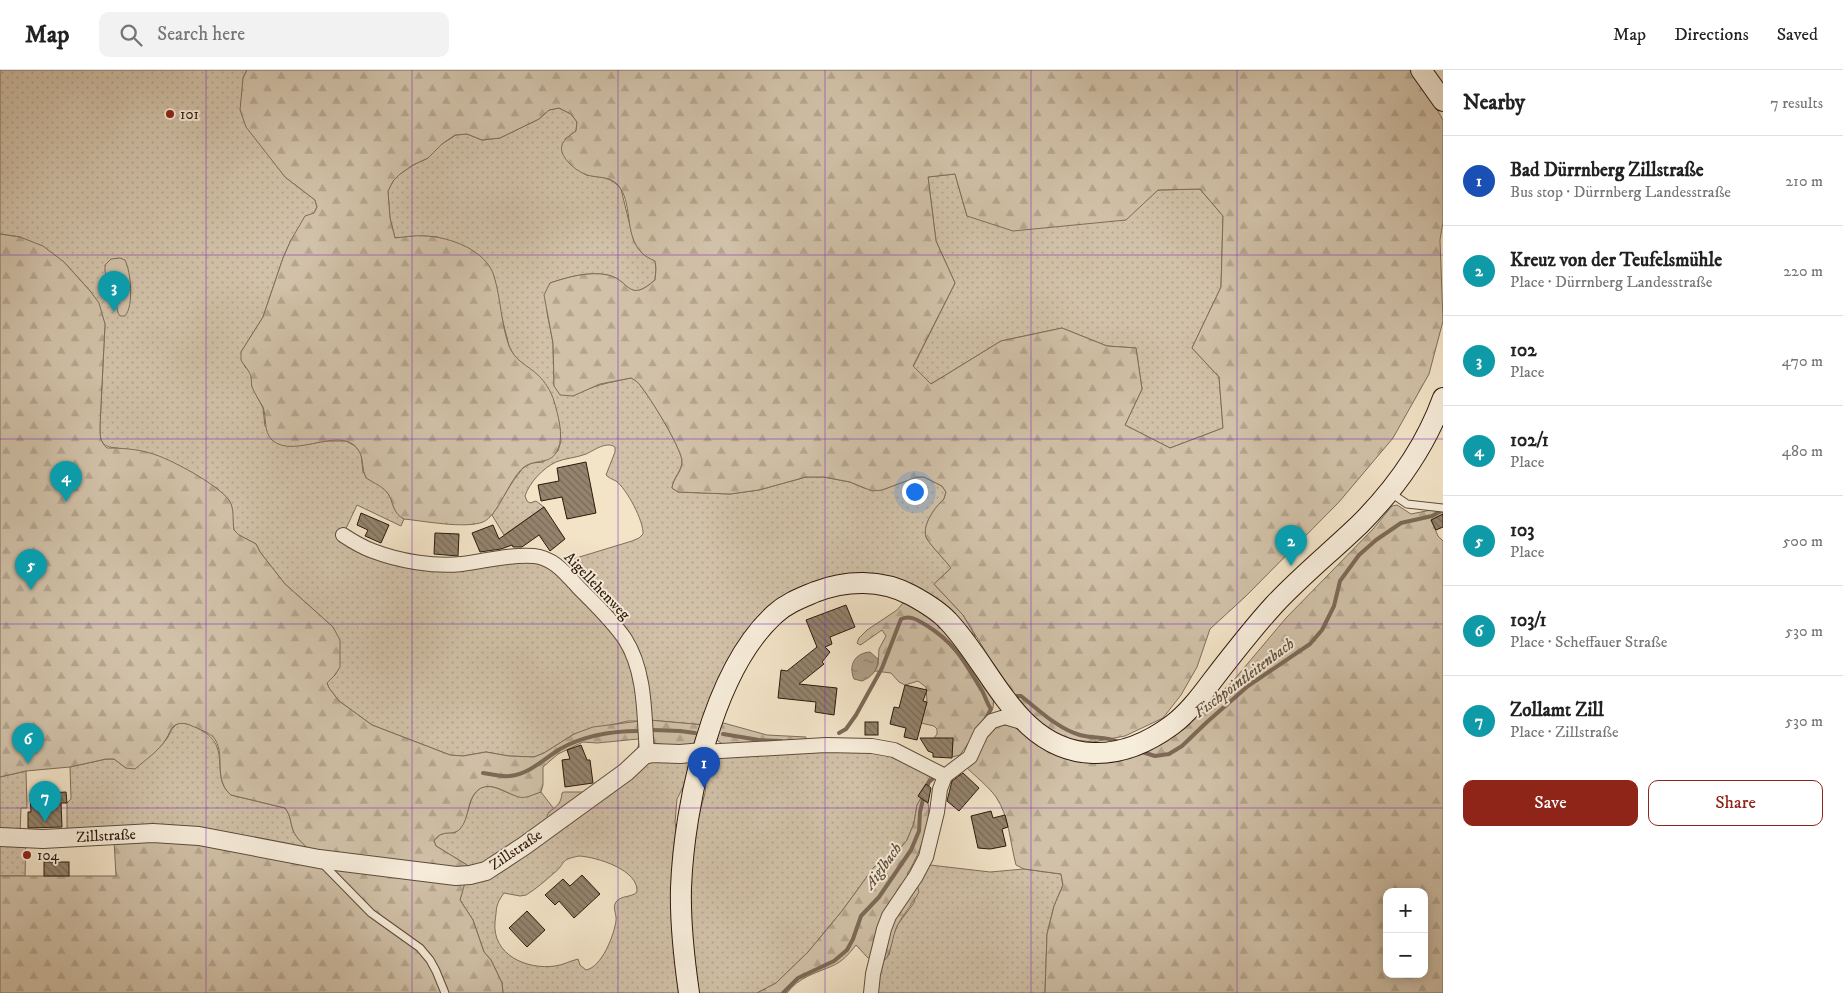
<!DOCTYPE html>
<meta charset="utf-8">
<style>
:root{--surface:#fff;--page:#f2f2f2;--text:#222;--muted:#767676;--line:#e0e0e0;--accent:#8f2418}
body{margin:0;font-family:"IM FELL DW Pica",serif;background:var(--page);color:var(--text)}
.controls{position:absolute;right:15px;bottom:15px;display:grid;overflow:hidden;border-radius:10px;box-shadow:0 2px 12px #0003}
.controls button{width:45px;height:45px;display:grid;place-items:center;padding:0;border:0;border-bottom:1px solid var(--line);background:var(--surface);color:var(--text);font:25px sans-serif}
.you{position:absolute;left:914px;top:421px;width:18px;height:18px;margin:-12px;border:4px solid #fff;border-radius:50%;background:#1a73e8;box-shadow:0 0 0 8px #1a73e833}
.badge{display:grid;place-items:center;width:32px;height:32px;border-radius:50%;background:var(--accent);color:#fff;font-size:16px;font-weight:700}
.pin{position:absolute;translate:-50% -41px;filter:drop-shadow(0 1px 2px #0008)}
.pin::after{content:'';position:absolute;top:26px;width:18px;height:15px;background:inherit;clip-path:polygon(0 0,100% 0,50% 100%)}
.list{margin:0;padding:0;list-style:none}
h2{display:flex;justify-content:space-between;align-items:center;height:65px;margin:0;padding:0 20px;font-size:21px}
h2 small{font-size:16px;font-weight:400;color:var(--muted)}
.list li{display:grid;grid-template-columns:32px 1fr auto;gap:15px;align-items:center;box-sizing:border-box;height:90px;padding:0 20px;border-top:1px solid var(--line)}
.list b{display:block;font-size:19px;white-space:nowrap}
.list p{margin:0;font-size:16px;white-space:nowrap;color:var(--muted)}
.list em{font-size:16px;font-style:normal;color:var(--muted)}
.actions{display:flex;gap:10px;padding:15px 20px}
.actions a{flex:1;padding:11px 0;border:1px solid var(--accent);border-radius:10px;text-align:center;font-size:18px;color:var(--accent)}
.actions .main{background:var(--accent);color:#fff}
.icon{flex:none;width:28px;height:28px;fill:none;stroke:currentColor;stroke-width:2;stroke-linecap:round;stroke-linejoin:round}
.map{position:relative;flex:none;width:1443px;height:923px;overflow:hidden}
header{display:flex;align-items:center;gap:30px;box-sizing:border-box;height:70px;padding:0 25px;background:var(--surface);border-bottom:1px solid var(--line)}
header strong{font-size:24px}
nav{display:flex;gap:28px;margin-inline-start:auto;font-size:18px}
.search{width:350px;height:45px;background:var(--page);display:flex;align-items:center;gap:12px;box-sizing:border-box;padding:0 18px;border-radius:10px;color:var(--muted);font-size:19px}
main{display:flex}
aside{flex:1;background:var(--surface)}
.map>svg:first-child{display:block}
.grass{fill:url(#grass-dots);stroke:#7f6d5a;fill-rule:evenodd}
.forest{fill:url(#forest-firs);stroke:#7f6d5a;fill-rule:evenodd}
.water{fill:url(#water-ripples);stroke:#7c6956}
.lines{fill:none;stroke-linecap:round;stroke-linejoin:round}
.stream{stroke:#7c6956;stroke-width:4}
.building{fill:url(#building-back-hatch);stroke:#2d190b}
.service-casing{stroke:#5e4c3a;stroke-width:9}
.minor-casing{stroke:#5e4c3a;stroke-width:16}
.tertiary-casing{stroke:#5e4c3a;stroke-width:20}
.secondary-casing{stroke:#2d190b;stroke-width:22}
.service{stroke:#f7eddb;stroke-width:7}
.minor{stroke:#f7eddb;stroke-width:14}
.tertiary{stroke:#f7eddb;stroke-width:18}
.secondary{stroke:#f7eddb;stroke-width:20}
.grid{fill:none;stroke:#7b2cbf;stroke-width:1;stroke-opacity:0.55}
.poi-dot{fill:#8f2418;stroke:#f7eddb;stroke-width:2}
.labels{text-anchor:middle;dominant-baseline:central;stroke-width:4;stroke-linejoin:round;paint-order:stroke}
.poi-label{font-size:15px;fill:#2d190b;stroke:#f7eddb;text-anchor:start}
.street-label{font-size:15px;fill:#2d190b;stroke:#f7eddb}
.water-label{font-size:16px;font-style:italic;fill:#614f3d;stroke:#f7eddb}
</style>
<header>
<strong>Map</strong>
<div class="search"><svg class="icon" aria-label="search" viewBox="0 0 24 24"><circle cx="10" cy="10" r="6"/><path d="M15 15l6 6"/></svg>Search here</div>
<nav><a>Map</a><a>Directions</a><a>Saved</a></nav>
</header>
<main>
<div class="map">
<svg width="1443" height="923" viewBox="0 0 1443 923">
<defs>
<pattern id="grass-dots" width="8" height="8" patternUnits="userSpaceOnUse" patternTransform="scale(1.25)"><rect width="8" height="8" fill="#d1c1a8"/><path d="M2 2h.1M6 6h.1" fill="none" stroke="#b4a58f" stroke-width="1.8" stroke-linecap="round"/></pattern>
<pattern id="forest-firs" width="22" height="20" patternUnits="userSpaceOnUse" patternTransform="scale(1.25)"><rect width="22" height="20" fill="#d1c1a8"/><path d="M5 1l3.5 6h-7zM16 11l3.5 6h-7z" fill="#b4a58f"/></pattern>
<pattern id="water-ripples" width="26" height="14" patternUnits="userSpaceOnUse" patternTransform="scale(1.25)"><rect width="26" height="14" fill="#b09f88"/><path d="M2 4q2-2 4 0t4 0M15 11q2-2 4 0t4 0" fill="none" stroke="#90816d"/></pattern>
<pattern id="building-back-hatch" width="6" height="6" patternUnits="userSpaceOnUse" patternTransform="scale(1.25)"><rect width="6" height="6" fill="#94836d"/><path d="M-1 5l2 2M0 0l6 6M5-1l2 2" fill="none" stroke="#796a58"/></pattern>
</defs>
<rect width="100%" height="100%" fill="#f3e4c8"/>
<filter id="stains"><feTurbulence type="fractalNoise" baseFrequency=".004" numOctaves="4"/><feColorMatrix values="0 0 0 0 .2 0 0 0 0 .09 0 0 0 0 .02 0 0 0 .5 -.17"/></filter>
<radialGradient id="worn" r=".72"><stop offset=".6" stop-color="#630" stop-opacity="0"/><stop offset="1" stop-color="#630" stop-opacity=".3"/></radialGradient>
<!-- grass -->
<g class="grass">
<path d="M 0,0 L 247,0 L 243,8 L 285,107 L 315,130 L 317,137 L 314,143 L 291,170 L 283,188 L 263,247 L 241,282 L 245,297 L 251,303 L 252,316 L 263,338 L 265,356 L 310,374 L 323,371 L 346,371 L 355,376 L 361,383 L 363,402 C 370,408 378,413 385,420 C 395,429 390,441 404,449 L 401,456 L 357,435 L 342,467 L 369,482 L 498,493 L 544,492 L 617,565 L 633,599 L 640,651 L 628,651 L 574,664 L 544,683 L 534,687 L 509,686 L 486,682 L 463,686 L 450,685 L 372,655 L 339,631 L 329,618 L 327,613 L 335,605 L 333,557 L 285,514 L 260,482 L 256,474 L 239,465 L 234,460 C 230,435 236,437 217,418 L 117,378 C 100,377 100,370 100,355 L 105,254 L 91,222 L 64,192 L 20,167 L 0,164 Z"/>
<path d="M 559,38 L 571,44 L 577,52 L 576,61 L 565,69 L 586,105 C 600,107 612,107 621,119 L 634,172 L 641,182 L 655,191 L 656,199 L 655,210 C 628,234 630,211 608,205 C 589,201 568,207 550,213 L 547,242 L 553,273 L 554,316 L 573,326 C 591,316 610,312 631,308 C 635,310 638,312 640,315 C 651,329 679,374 682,390 C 683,400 673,407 672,418 L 678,422 L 730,424 L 759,420 L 806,407 L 824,407 L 850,412 L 864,418 L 882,420 L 917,407 L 924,407 L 942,416 L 946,422 L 944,429 C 936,436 922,455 926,467 C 929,474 946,491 951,498 L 934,514 L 963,545 L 976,567 L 943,537 L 916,519 L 799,519 L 705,655 L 649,650 L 640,596 L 563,492 L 632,471 L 639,468 L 643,464 C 644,451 626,418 616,411 C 612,409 609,408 606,405 L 615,382 L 615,377 C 606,371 595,380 586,384 C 576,388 565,388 556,392 C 543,398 529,413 525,426 L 527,431 L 530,433 L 536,431 L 544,437 L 504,465 L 492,445 L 513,411 L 523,398 L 532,393 L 543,392 L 558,381 L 561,371 L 559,353 L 524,296 L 515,288 L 509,276 L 498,232 L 494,206 L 438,167 L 424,166 L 395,168 L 390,148 L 388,121 L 393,111 L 400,104 L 413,95 L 428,88 L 442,74 L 456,65 L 467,64 L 482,70 L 500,68 L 539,49 L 549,40 Z"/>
<path d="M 955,104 L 967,146 L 1125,150 L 1158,120 L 1200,119 L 1223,146 L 1221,217 L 1192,278 L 1219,307 L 1223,358 L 1170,378 L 1125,355 L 1142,319 L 1136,278 L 1107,276 L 1062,258 L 1001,271 L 931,314 L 913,297 L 955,213 L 936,171 L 928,107 Z"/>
<path d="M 179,653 C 188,653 194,656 201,660 C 233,677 209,707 231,725 L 285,738 C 291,746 290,751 293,760 C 296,769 308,777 314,784 L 211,773 L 67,773 L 67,733 L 71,729 L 70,697 L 106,689 L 114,689 L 126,698 C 142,692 153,686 165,671 C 171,664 170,658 179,653 Z"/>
<path d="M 641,666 L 697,672 L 690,703 L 677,729 L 675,752 L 678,774 L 683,923 L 503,923 L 502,913 L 491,890 L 484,882 L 473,850 L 460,830 L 467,795 L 436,776 L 434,771 C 439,763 446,762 455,763 C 458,759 462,754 464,750 C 470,740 469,729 477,721 C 488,710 503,722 514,725 C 524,727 532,725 541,722 L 554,739 L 548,743 L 595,719 L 637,680 ZM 579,786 C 597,787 639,800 637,822 C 631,828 621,825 616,832 C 612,838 617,844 616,851 C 614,865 602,897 586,900 L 580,895 L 578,889 C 570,891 563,895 555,896 C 527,900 492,885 495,852 C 497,838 495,835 504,823 L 520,826 L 526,825 C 536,819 545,811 554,803 C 567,793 558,790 579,786 Z"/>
<path d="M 788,680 L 884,680 L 932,704 L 918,726 L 921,728 L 917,735 L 914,753 L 907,770 L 898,781 L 874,797 L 842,841 L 808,882 L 776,913 L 757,923 L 695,923 L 687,834 L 690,777 L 705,723 L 707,702 L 711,688 Z"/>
<path d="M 26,701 L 27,738 L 21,738 L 20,764 L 26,764 L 25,806 L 0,806 L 0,707 Z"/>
<path d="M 930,795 L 990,802 L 1024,799 L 1061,804 L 1063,815 L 1054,836 L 1047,864 L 1045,923 L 876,923 L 879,890 L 889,885 L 893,866 L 898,854 L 914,833 L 917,815 Z"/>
</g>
<!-- forest -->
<g class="forest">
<path d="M 247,0 L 1414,0 L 1443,50 L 1443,152 L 1440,170 L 1443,251 L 1429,304 L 1393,368 L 1339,432 L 1246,526 L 1210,559 L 1197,597 L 1181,625 L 1163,648 L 1125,666 L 1093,672 L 1066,669 L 1042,655 L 1010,621 L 963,545 L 934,514 L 951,498 C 946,491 929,474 926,467 C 922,454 936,436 944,429 L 946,422 L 942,416 L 924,407 L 917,407 L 882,420 L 872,421 L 850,412 L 824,407 L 806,407 L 759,420 L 730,424 L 678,422 L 672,418 C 673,408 683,401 682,390 C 679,374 651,329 640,315 C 638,312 635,310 631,308 L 600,314 L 573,326 L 560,325 L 554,316 L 553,273 L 544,225 L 550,213 C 568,207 589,201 608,205 C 630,210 628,234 655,210 L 656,199 L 655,191 C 650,189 645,186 642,183 C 623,164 634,132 617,114 C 609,106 597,108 587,105 C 578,102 565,92 562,82 C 559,72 569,66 576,61 L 577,52 L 571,44 L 559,38 L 549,40 L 539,49 L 500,68 L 482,70 L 467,64 L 455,65 L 442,74 L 428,88 L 413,95 L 400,104 L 393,111 L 388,121 L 390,148 L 395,168 C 405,167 415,165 425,166 C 450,167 486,180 494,206 C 501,229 501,254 509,276 C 515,291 527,295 538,305 C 545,312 551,321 554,331 C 558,345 564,365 558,379 C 551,396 536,388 524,397 C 509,409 498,446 483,452 C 465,459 424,451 404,449 C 393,443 394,435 389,425 C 384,417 374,413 366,408 C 362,400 363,388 360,383 C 345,351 295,391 272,370 C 263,361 267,348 263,337 C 259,330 255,324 252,317 C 251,312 252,306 249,302 C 247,298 243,294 241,290 L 241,282 L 263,247 L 283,188 L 291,170 L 305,146 L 314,143 L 317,137 L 315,130 L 285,107 L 246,57 L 240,40 L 243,8 ZM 955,104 L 967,146 L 1013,161 L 1126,150 L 1158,120 L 1200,119 L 1223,146 L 1221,217 L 1192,278 L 1219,307 L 1223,358 L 1170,378 L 1125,355 L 1142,319 L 1136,278 L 1107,276 L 1062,258 L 1001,271 L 931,314 L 913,296 L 955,213 L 936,171 L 928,107 Z"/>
<path d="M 0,164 L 20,167 L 43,176 L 64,192 L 91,222 L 99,233 L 105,254 L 100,355 C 100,364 99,371 107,378 C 121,378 137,379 150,383 C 169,388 217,414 229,430 C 235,439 232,450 234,460 L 239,465 L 256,474 L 260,482 L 285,514 L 333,557 L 340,570 L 340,597 L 335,605 L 327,613 L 329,618 L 339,631 L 372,655 L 450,685 L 463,686 L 486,682 L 509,686 L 534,687 L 544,683 L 574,664 L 593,657 L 640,651 L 641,666 L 638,669 L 597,673 L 583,672 L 558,684 L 543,697 L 543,715 L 541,722 C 534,724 526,729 519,727 C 507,724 491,710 478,720 C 466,730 470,748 460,759 C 452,767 442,758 434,771 L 436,776 L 467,795 L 469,799 L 460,830 L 473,850 L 484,882 L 491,890 L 502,913 L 503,923 L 0,923 L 0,806 L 116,806 L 114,770 L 180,770 L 314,784 C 307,777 296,769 293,760 C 290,751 291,746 285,738 L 231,725 C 212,709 227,682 213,667 C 208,662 199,659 192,656 C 186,653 179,652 174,656 C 170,659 169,665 166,669 C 159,681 145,690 135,699 L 126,698 L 114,689 L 106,689 L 70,697 L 26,701 L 0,707 Z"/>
<path d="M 120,188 L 125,190 C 131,202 134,236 125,246 L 120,246 L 118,243 L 113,219 L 105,202 L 105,195 L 111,189 Z"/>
<path d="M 1397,435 L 1411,444 L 1431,440 L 1443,442 L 1443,444 L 1431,450 L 1438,466 L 1443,471 L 1443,923 L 1045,923 L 1047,864 L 1054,836 L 1063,815 L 1061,804 L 1024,799 L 1016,795 C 1010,772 1009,746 996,727 C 988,716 975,706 965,696 L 994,657 L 1006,655 L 1016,658 L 1038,671 L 1081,687 L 1189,653 L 1233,611 L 1286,548 L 1373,459 L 1392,436 ZM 1387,822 L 1424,822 L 1424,904 L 1387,904 Z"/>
<path d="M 910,532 L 941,553 L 994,628 L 993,638 L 960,685 L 952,687 L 953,669 L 934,668 L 937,664 L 937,659 L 934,656 L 921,653 L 927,632 L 926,617 L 918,611 L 905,615 L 899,612 L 891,603 L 875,601 L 878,595 L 879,579 L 886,566 L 882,560 L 862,574 L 860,575 L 857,573 L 859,568 L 867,560 L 897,540 L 903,533 Z"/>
<path d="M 649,650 L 705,655 C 691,685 685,679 655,673 L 650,662 Z"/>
<path d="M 720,652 L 767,665 L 806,667 L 805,673 L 724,675 L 718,671 L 715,667 Z"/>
<path d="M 564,722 L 589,722 L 547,750 C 545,738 561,741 562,723 Z"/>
<path d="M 921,728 L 928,733 C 932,752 918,788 907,804 L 917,815 L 919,822 C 913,834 903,844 897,856 C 892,867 892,881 885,890 L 868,888 L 856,875 C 849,884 842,892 832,896 C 814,904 799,907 787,923 L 757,923 L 776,913 L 808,882 L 842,841 L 874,797 L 898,781 L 907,770 L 914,753 L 917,735 Z"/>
</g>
<!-- water -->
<path class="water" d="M 870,582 L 878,589 C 878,600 872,607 862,611 L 854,609 C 848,595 855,583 870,582 Z"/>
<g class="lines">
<!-- stream -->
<g class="stream">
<path d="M 1016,626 L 1021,626 C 1039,640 1058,659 1080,665 C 1094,669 1105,666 1119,672"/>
<path d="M 653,660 L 680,661 L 695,663"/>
<path d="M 839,663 L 846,659 L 856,645 L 882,598 L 901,549 C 911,545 917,550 926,555 C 955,573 964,591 981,619 C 985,625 987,634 991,639 L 985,650"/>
<path d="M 723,664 L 759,670 L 781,671"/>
<path d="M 1139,681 L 1155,686 L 1169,684 L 1182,676 L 1207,652 L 1248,616 L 1310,574 L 1322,560 L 1334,536 L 1340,511 L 1359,485 L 1376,470 L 1401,453 L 1432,446 L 1443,440"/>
<path d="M 483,703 C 491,704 501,707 510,706 C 529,704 544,689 560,679 C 583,666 612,661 639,661"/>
<path d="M 926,719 L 929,712 L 937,705"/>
<path d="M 783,923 L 798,908 L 834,891 L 847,880 L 853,869 L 861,846 L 879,827 L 911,780 L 919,761 L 920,742 L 924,725"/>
</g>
</g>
<!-- building -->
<g class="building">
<path d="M 586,392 L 596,443 L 567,449 L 562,427 L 541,431 L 538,415 L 559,411 L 557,398 Z"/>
<path d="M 544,437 L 565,469 L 550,481 L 539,465 L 522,477 L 513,477 L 512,475 L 501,479 L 480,482 L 472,463 L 493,455 L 499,469 Z"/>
<path d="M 361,443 L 389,455 L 381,473 L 365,466 L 368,460 L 357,455 Z"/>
<path d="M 1443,444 L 1443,457 L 1436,460 L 1431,450 Z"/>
<path d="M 435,463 L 459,464 L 458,486 L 434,484 Z"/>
<path d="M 846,535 L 855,557 L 830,567 L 832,574 L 825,577 L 830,582 L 822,592 L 824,594 L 799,614 L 837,618 L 834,645 L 815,642 L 816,632 L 778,628 L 781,600 L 787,601 L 817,577 L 806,550 Z"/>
<path d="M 905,615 L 927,620 L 923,631 L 927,632 L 917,670 L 904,667 L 906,658 L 890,654 L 894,637 L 899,638 Z"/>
<rect x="865" y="652" width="13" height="13"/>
<path d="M 920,668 L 953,668 L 952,688 L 933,687 L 933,683 L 928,681 Z"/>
<path d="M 581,675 L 587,690 L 590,690 L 593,713 L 565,717 L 562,690 L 570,689 L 567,680 Z"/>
<path d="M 963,703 L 979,718 L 959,741 L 947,731 L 952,711 Z"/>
<path d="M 926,714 L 931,718 L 928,733 L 918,726 Z"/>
<path d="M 66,722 L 67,733 L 61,733 L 62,757 L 28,758 L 28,742 L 31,742 L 30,724 Z"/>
<path d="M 991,741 L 993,748 L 1005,745 L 1008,757 L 1002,759 L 1006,776 L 990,779 L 978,778 L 971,746 Z"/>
<rect x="44" y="792" width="25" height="14"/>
<path d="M 582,805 L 600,824 L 574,848 L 559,831 L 555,835 L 545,825 L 563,809 L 570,816 Z"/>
<path d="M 527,841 L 545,860 L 527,877 L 509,858 Z"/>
</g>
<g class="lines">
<!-- service casing -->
<g class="service-casing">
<g id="service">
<path d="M 1391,423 L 1407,434 L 1443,438"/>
<path d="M 322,793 L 371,843 L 420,878 L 430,890 L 436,901 L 445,923"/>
</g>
</g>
<!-- minor casing -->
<g class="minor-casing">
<g id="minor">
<path d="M 343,465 C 352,471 362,477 373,481 C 399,491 434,497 462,494 C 486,491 510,484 534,486 C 554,488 566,504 579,518 C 595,534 612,550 625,569 C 646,602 644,646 647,684"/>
<path d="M 703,682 L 826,675 L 872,676 L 894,680 L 945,706"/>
<path d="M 871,923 L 873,904 L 884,859 L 889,846 L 916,806 L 926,787 L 937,742 L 940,719 L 945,706 L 970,687 L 981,663 L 992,651 L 1005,647 L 1025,653"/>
</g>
</g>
<!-- tertiary casing -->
<g class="tertiary-casing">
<path id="tertiary" d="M 0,767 L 43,769 L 153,763 L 199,766 L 319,789 L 456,806 L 470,805 L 486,801 L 524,776 L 626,702 L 644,685 L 652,683 L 680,684 L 703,682"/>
</g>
<!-- secondary casing -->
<g class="secondary-casing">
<g id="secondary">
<path d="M 1421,0 L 1443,31"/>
<path d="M 689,923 C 684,888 680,853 681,818 C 684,736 712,601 775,544 C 787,533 801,528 815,522 C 846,510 881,509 911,525 C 924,532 938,540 948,551 C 993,598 1017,680 1093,683 C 1122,684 1149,672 1172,655 C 1188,643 1200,627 1212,611 C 1232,585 1252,559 1274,535 C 1301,506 1332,481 1360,454 C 1395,419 1426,375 1443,328"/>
</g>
</g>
<!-- service -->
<use href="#service" class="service"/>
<!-- minor -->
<use href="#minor" class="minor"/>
<!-- tertiary -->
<use href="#tertiary" class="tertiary"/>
<!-- secondary -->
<use href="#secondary" class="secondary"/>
</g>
<!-- grid -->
<path class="grid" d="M 206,0 L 206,923M 412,0 L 412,923M 618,0 L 618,923M 825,0 L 825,923M 1031,0 L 1031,923M 1237,0 L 1237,923M 0,185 L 1443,185M 0,369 L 1443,369M 0,554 L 1443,554M 0,738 L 1443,738"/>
<!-- markers -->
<g class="poi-dot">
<circle cx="170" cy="44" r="5"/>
<circle cx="27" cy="785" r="5"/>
</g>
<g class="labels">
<!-- poi labels -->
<g class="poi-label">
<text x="180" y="44">101</text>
<text x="37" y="785">104</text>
</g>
<!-- street labels -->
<g class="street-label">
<text transform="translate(597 516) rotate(46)">Aigellehenweg</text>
<text transform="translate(106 766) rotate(-3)">Zillstraße</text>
<text transform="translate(516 780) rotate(-34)">Zillstraße</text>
</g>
<!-- water labels -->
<g class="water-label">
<text transform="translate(1244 608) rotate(-37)">Fischpointleitenbach</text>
<text transform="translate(883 796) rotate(-54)">Aiglbach</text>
</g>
</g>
<rect width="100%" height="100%" filter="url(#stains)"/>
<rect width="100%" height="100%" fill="url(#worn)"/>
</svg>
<div class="controls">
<button>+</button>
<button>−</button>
</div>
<div class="you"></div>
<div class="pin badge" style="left:704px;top:718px;background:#1a4fb4">1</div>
<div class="pin badge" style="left:1291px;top:496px;background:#0f9aa8">2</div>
<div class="pin badge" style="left:114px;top:242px;background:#0f9aa8">3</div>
<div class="pin badge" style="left:66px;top:432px;background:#0f9aa8">4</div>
<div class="pin badge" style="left:31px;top:520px;background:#0f9aa8">5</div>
<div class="pin badge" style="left:28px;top:694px;background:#0f9aa8">6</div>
<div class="pin badge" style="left:45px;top:752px;background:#0f9aa8">7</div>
</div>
<aside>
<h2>Nearby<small>7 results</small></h2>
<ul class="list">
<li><span class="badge" style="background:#1a4fb4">1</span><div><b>Bad Dürrnberg Zillstraße</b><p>Bus stop · Dürrnberg Landesstraße</p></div><em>210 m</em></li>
<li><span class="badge" style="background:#0f9aa8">2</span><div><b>Kreuz von der Teufelsmühle</b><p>Place · Dürrnberg Landesstraße</p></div><em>220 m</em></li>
<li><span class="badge" style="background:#0f9aa8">3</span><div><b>102</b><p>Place</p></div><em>470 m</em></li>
<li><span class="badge" style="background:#0f9aa8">4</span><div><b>102/1</b><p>Place</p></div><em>480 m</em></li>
<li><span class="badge" style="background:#0f9aa8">5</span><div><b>103</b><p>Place</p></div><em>500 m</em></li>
<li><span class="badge" style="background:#0f9aa8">6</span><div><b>103/1</b><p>Place · Scheffauer Straße</p></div><em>530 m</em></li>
<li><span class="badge" style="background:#0f9aa8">7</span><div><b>Zollamt Zill</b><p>Place · Zillstraße</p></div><em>530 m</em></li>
</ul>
<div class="actions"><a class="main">Save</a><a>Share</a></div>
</aside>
</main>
